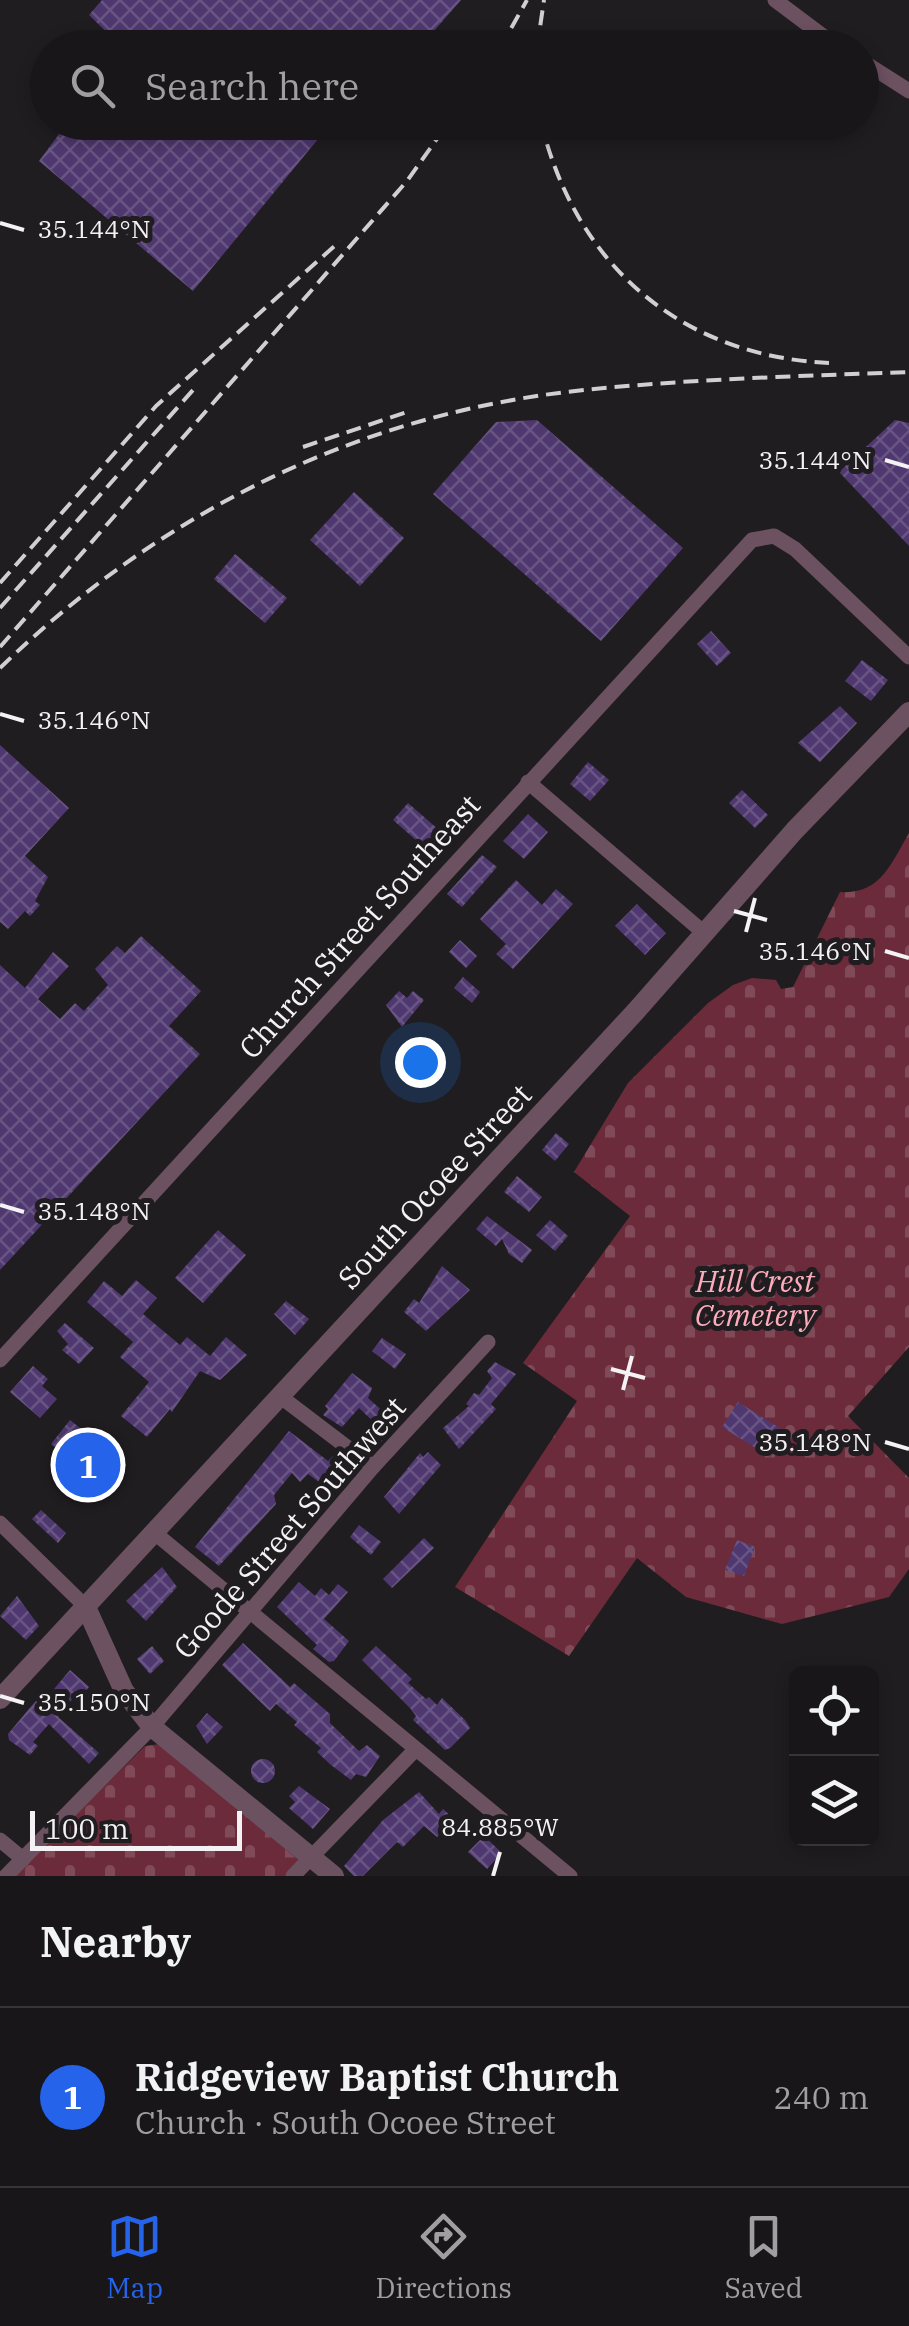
<!DOCTYPE html>
<meta charset="utf-8">
<style>
:root{--surface:#181618;--page:#211f21;--text:#f1f3f6;--muted:#9f9fa2;--line:#363537;--accent:#2563eb}
body{margin:0;font-family:"IBM Plex Serif",serif;background:var(--page);color:var(--text)}
.controls{position:absolute;right:30px;bottom:30px;display:grid;overflow:hidden;border-radius:15px;box-shadow:0 5px 15px #0003}
.controls button{width:90px;height:90px;display:grid;place-items:center;padding:0;border:0;border-bottom:2px solid var(--line);background:var(--surface);color:var(--text);font:50px sans-serif}
.scale{position:absolute;left:30px;bottom:25px;width:212px;box-sizing:border-box;padding-left:10px;border:5px solid #f4f2f4;border-top:0;font-size:28px;line-height:35px;white-space:nowrap;color:#f4f2f4;-webkit-text-stroke:8px #201d20;paint-order:stroke}
.you{position:absolute;left:420px;top:1062px;width:35px;height:35px;margin:-25px;border:8px solid #fff;border-radius:50%;background:#1a73e8;box-shadow:0 0 0 15px #1a73e833}
.badge{display:grid;place-items:center;width:65px;height:65px;border-radius:50%;background:var(--accent);color:#fff;font-size:32px;font-weight:700}
.pin{position:absolute;translate:-50% -50%;border:5px solid #fff;box-shadow:0 2px 10px #0006}
.list{margin:0;padding:0;list-style:none}
h2{display:flex;justify-content:space-between;align-items:center;height:130px;margin:0;padding:0 40px;font-size:42px}
h2 small{font-size:32px;font-weight:400;color:var(--muted)}
.list li{display:grid;grid-template-columns:65px 1fr auto;gap:30px;align-items:center;box-sizing:border-box;height:180px;padding:0 40px;border-top:2px solid var(--line)}
.list b{display:block;font-size:38px;white-space:nowrap}
.list p{margin:0;font-size:32px;white-space:nowrap;color:var(--muted)}
.list em{font-size:32px;font-style:normal;color:var(--muted)}
.icon{flex:none;width:55px;height:55px;fill:none;stroke:currentColor;stroke-width:2;stroke-linecap:round;stroke-linejoin:round}
.map{position:relative;flex:none;width:909px;height:1876px;overflow:hidden}
.search{position:absolute;background:var(--surface);box-shadow:0 5px 15px #0003;left:30px;right:30px;top:30px;height:110px;display:flex;align-items:center;gap:25px;box-sizing:border-box;padding:0 35px;border-radius:55px;color:var(--muted);font-size:38px}
.sheet{height:310px;background:var(--surface)}
nav{display:flex;justify-content:space-around;align-items:center;box-sizing:border-box;height:140px;border-top:2px solid var(--line);background:var(--surface);font-size:28px;color:var(--muted)}
nav a{display:grid;justify-items:center;gap:5px}
nav .on{color:var(--accent)}
.map>svg:first-child{display:block}
.cemetery{fill:url(#cemetery-stones)}
.building{fill:url(#building-cross-hatch)}
.lines{fill:none;stroke-linecap:round;stroke-linejoin:round}
.minor{stroke:#6c5160;stroke-width:15}
.tertiary{stroke:#6c5160;stroke-width:20}
.rail{stroke:#d2cfd2;stroke-width:4;stroke-dasharray:15 8;stroke-linecap:butt}
.ticks{fill:none;stroke:#f4f2f4;stroke-width:4}
.labels{text-anchor:middle;dominant-baseline:central;stroke-width:10;stroke-linejoin:round;paint-order:stroke}
.street-label{font-size:30px;fill:#f4f2f4;stroke:#201d20}
.park-label{font-size:30px;font-style:italic;fill:#feacbc;stroke:#201d20}
.ticks-label{font-size:25px;text-anchor:middle;fill:#f4f2f4;stroke:#201d20;stroke-width:10;stroke-linejoin:round;paint-order:stroke}
</style>
<div class="map">
<svg width="909" height="1876" viewBox="0 0 909 1876">
<defs>
<pattern id="cemetery-stones" width="16" height="16" patternUnits="userSpaceOnUse" patternTransform="scale(2.5)"><rect width="16" height="16" fill="#6b2b3b"/><path d="M2 7V4a2 2 0 0 1 4 0v3zM10 15v-3a2 2 0 0 1 4 0v3z" fill="#814a58"/></pattern>
<pattern id="building-cross-hatch" width="8" height="8" patternUnits="userSpaceOnUse" patternTransform="scale(2.5)"><rect width="8" height="8" fill="#4f386f"/><path d="M0 0l8 8M0 8l8-8" fill="none" stroke="#695584"/></pattern>
</defs>
<rect width="100%" height="100%" fill="#201d20"/>
<!-- cemetery -->
<g class="cemetery">
<path d="M 909,833 L 909,1347 L 848,1416 L 909,1478 L 909,1569 L 889,1597 L 782,1624 L 686,1597 L 637,1558 L 569,1656 L 455,1587 L 577,1401 L 523,1363 L 630,1216 L 574,1172 L 628,1083 L 708,1003 L 733,985 L 752,978 L 776,980 L 781,989 L 793,987 L 840,892 C 880,895 891,864 909,833 Z"/>
<path d="M 160,1744 L 308,1868 L 301,1876 L 13,1876 L 145,1746 Z"/>
</g>
<!-- building -->
<g class="building">
<path d="M 102,0 L 461,0 L 419,48 L 123,48 L 89,15 Z"/>
<path d="M 68,122 L 354,122 L 340,138 L 323,133 L 193,291 L 39,161 Z"/>
<path d="M 537,420 L 683,548 L 601,641 L 433,494 L 496,422 Z"/>
<path d="M 895,420 L 909,423 L 909,546 L 839,472 Z"/>
<path d="M 354,492 L 404,538 L 360,586 L 310,540 Z"/>
<path d="M 235,554 L 287,598 L 265,623 L 214,579 Z"/>
<path d="M 711,631 L 731,653 L 717,666 L 697,644 Z"/>
<path d="M 862,660 L 888,680 L 871,701 L 845,681 Z"/>
<path d="M 840,706 L 857,723 L 820,762 L 798,743 Z"/>
<path d="M 0,745 L 69,808 L 25,856 L 48,877 L 35,901 L 40,905 L 30,916 L 25,911 L 8,929 L 0,922 Z"/>
<path d="M 588,762 L 609,780 L 590,801 L 570,784 Z"/>
<path d="M 742,790 L 768,815 L 755,828 L 729,803 Z"/>
<path d="M 408,803 L 447,837 L 432,854 L 393,820 Z"/>
<path d="M 528,814 L 548,832 L 524,859 L 503,841 Z"/>
<path d="M 482,855 L 497,867 L 462,907 L 447,894 Z"/>
<path d="M 516,880 L 542,905 L 556,889 L 573,904 L 513,969 L 496,954 L 506,944 L 480,919 Z"/>
<path d="M 637,904 L 666,933 L 645,955 L 615,926 Z"/>
<path d="M 141,936 L 201,991 L 169,1026 L 200,1054 L 0,1270 L 0,965 L 25,988 L 53,952 L 69,966 L 38,999 L 60,1019 L 75,1003 L 84,1011 L 108,985 L 95,969 L 117,946 L 125,953 Z"/>
<path d="M 460,940 L 477,956 L 466,968 L 449,952 Z"/>
<path d="M 463,977 L 480,992 L 472,1003 L 454,988 Z"/>
<path d="M 399,991 L 407,998 L 413,991 L 424,1000 L 402,1027 L 386,1005 Z"/>
<path d="M 556,1133 L 569,1144 L 555,1161 L 542,1150 Z"/>
<path d="M 517,1176 L 542,1197 L 529,1212 L 504,1192 Z"/>
<path d="M 487,1216 L 532,1250 L 522,1263 L 509,1254 L 502,1239 L 496,1246 L 476,1229 Z"/>
<path d="M 550,1220 L 568,1236 L 555,1251 L 536,1235 Z"/>
<path d="M 218,1230 L 246,1255 L 203,1303 L 175,1278 Z"/>
<path d="M 442,1266 L 470,1290 L 426,1331 L 404,1312 L 414,1299 L 419,1303 Z"/>
<path d="M 136,1280 L 157,1298 L 143,1314 L 180,1345 L 187,1337 L 210,1356 L 226,1337 L 247,1355 L 220,1380 L 200,1371 L 172,1412 L 170,1409 L 147,1437 L 121,1416 L 149,1382 L 120,1357 L 133,1342 L 87,1302 L 104,1281 L 122,1296 Z"/>
<path d="M 286,1301 L 309,1319 L 295,1335 L 274,1314 Z"/>
<path d="M 65,1323 L 94,1348 L 79,1364 L 62,1350 L 68,1344 L 57,1331 Z"/>
<path d="M 382,1338 L 406,1354 L 395,1369 L 372,1351 Z"/>
<path d="M 495,1362 L 516,1374 L 491,1404 L 496,1409 L 459,1449 L 443,1428 L 469,1406 L 466,1404 L 474,1393 L 479,1395 L 492,1378 L 487,1371 Z"/>
<path d="M 33,1366 L 48,1379 L 42,1386 L 57,1399 L 40,1418 L 10,1392 Z"/>
<path d="M 352,1373 L 372,1388 L 368,1398 L 397,1424 L 372,1452 L 366,1447 L 381,1429 L 359,1408 L 342,1427 L 323,1415 L 328,1409 L 325,1406 Z"/>
<path d="M 738,1402 L 786,1432 L 770,1457 L 722,1427 Z"/>
<path d="M 70,1420 L 126,1465 L 112,1486 L 107,1489 L 51,1444 Z"/>
<path d="M 289,1431 L 328,1461 L 334,1455 L 351,1475 L 346,1481 L 336,1473 L 326,1487 L 308,1474 L 300,1482 L 292,1473 L 274,1495 L 276,1504 L 219,1566 L 195,1547 Z"/>
<path d="M 428,1452 L 441,1465 L 399,1514 L 384,1497 L 420,1453 L 423,1457 Z"/>
<path d="M 41,1510 L 66,1533 L 58,1543 L 32,1519 Z"/>
<path d="M 359,1525 L 381,1542 L 371,1555 L 350,1537 Z"/>
<path d="M 424,1538 L 434,1548 L 392,1588 L 383,1579 Z"/>
<path d="M 737,1540 L 755,1547 L 744,1576 L 725,1570 Z"/>
<path d="M 162,1567 L 177,1587 L 146,1621 L 126,1601 Z"/>
<path d="M 299,1582 L 315,1596 L 321,1588 L 329,1595 L 338,1584 L 348,1592 L 324,1619 L 349,1641 L 334,1661 L 329,1662 L 313,1649 L 317,1645 L 277,1607 Z"/>
<path d="M 17,1596 L 39,1626 L 26,1640 L 0,1616 Z"/>
<path d="M 243,1643 L 290,1687 L 294,1683 L 330,1714 L 330,1723 L 359,1751 L 367,1745 L 380,1756 L 366,1777 L 356,1774 L 351,1780 L 331,1765 L 317,1752 L 321,1748 L 294,1725 L 297,1722 L 276,1704 L 270,1711 L 222,1665 Z"/>
<path d="M 152,1646 L 164,1661 L 150,1674 L 137,1659 Z"/>
<path d="M 376,1646 L 412,1679 L 408,1683 L 426,1699 L 429,1697 L 437,1705 L 442,1698 L 465,1720 L 470,1728 L 450,1748 L 445,1750 L 413,1720 L 416,1716 L 410,1708 L 362,1660 Z"/>
<path d="M 70,1670 L 89,1687 L 82,1695 L 78,1692 L 58,1717 L 99,1753 L 89,1764 L 49,1724 L 33,1742 L 38,1746 L 30,1755 L 9,1740 L 8,1734 L 39,1697 L 44,1701 Z"/>
<path d="M 207,1713 L 223,1727 L 207,1744 L 196,1726 Z"/>
<circle cx="263" cy="1771" r="12"/>
<path d="M 299,1786 L 330,1809 L 313,1829 L 289,1808 L 295,1802 L 289,1796 Z"/>
<path d="M 419,1792 L 439,1814 L 443,1809 L 456,1821 L 437,1837 L 424,1826 L 403,1847 L 397,1842 L 363,1876 L 354,1876 L 344,1866 L 383,1820 Z"/>
<path d="M 484,1836 L 502,1853 L 487,1869 L 468,1852 Z"/>
</g>
<g class="lines">
<!-- minor -->
<g class="minor">
<path d="M 775,0 L 839,48"/>
<path d="M 862,61 L 909,91"/>
<path d="M 528,782 L 703,932"/>
<path d="M 0,1360 L 752,540 L 774,536 L 795,549 L 909,657"/>
<path d="M 281,1397 L 373,1467"/>
<path d="M 0,1523 L 86,1607"/>
<path d="M 156,1534 L 570,1876"/>
<path d="M 0,1840 L 23,1859"/>
<path d="M 6,1876 L 152,1727 L 373,1467 L 488,1342"/>
<path d="M 293,1876 L 414,1751"/>
</g>
<!-- tertiary -->
<g class="tertiary">
<path d="M 86,1607 L 124,1691 L 152,1727 L 334,1876"/>
<path d="M 0,1699 L 636,1011 L 795,830 L 909,712"/>
</g>
<!-- rail -->
<g class="rail">
<path d="M 500,48 L 527,0"/>
<path d="M 537,48 L 544,0"/>
<path d="M 541,122 C 576,266 681,356 829,363"/>
<path d="M 303,447 L 407,412"/>
<path d="M 0,583 L 156,406 L 340,241"/>
<path d="M 0,608 L 193,390"/>
<path d="M 0,647 L 407,181 L 449,122"/>
<path d="M 0,668 C 161,512 359,413 584,390 C 691,379 801,376 909,372"/>
</g>
</g>
<!-- ticks -->
<path class="ticks" d="M 0,223 L 24,230M 885,460 L 909,467M 0,714 L 24,721M 734,911 L 767,920M 746,932 L 755,898M 885,951 L 909,958M 0,1205 L 24,1212M 611,1369 L 645,1378M 623,1390 L 632,1356M 885,1442 L 909,1449M 0,1696 L 24,1703M 493,1876 L 500,1852"/>
<g class="labels">
<!-- street labels -->
<g class="street-label">
<text transform="translate(359 926) rotate(-48)">Church Street Southeast</text>
<text transform="translate(434 1186) rotate(-47)">South Ocoee Street</text>
<text transform="translate(289 1527) rotate(-49)">Goode Street Southwest</text>
</g>
<!-- park labels -->
<g class="park-label">
<text x="755" y="1280">Hill Crest<tspan x="755" dy="34">Cemetery</tspan></text>
</g>
</g>
<g class="ticks-label">
<text x="94" y="238">35.144°N</text>
<text x="815" y="469">35.144°N</text>
<text x="94" y="729">35.146°N</text>
<text x="815" y="960">35.146°N</text>
<text x="94" y="1220">35.148°N</text>
<text x="815" y="1451">35.148°N</text>
<text x="94" y="1711">35.150°N</text>
<text x="500" y="1836">84.885°W</text>
</g>
</svg>
<div class="controls">
<button><svg class="icon" aria-label="locate" viewBox="0 0 24 24"><circle cx="12" cy="12" r="6"/><path d="M12 2v4M12 18v4M2 12h4M18 12h4"/></svg></button>
<button><svg class="icon" aria-label="layers" viewBox="0 0 24 24"><path d="M12 4l9 5-9 5-9-5zM3 14l9 5 9-5"/></svg></button>
</div>
<div class="scale">100 m</div>
<div class="you"></div>
<div class="pin badge" style="left:88px;top:1465px">1</div>
<div class="search"><svg class="icon" aria-label="search" viewBox="0 0 24 24"><circle cx="10" cy="10" r="6"/><path d="M15 15l6 6"/></svg>Search here</div>
</div>
<section class="sheet">
<h2>Nearby<small></small></h2>
<ul class="list">
<li><span class="badge">1</span><div><b>Ridgeview Baptist Church</b><p>Church · South Ocoee Street</p></div><em>240 m</em></li>
</ul>
</section>
<nav>
<a class="on"><svg class="icon" aria-label="map" viewBox="0 0 24 24"><path d="M3 6l6-2 6 2 6-2v14l-6 2-6-2-6 2zM9 4v14M15 6v14"/></svg>Map</a>
<a><svg class="icon" aria-label="directions" viewBox="0 0 24 24"><path d="M12 3l9 9-9 9-9-9zM9 14v-3h6M13 9l2 2-2 2"/></svg>Directions</a>
<a><svg class="icon" aria-label="saved" viewBox="0 0 24 24"><path d="M7 4h10v16l-5-4-5 4z"/></svg>Saved</a>
</nav>
